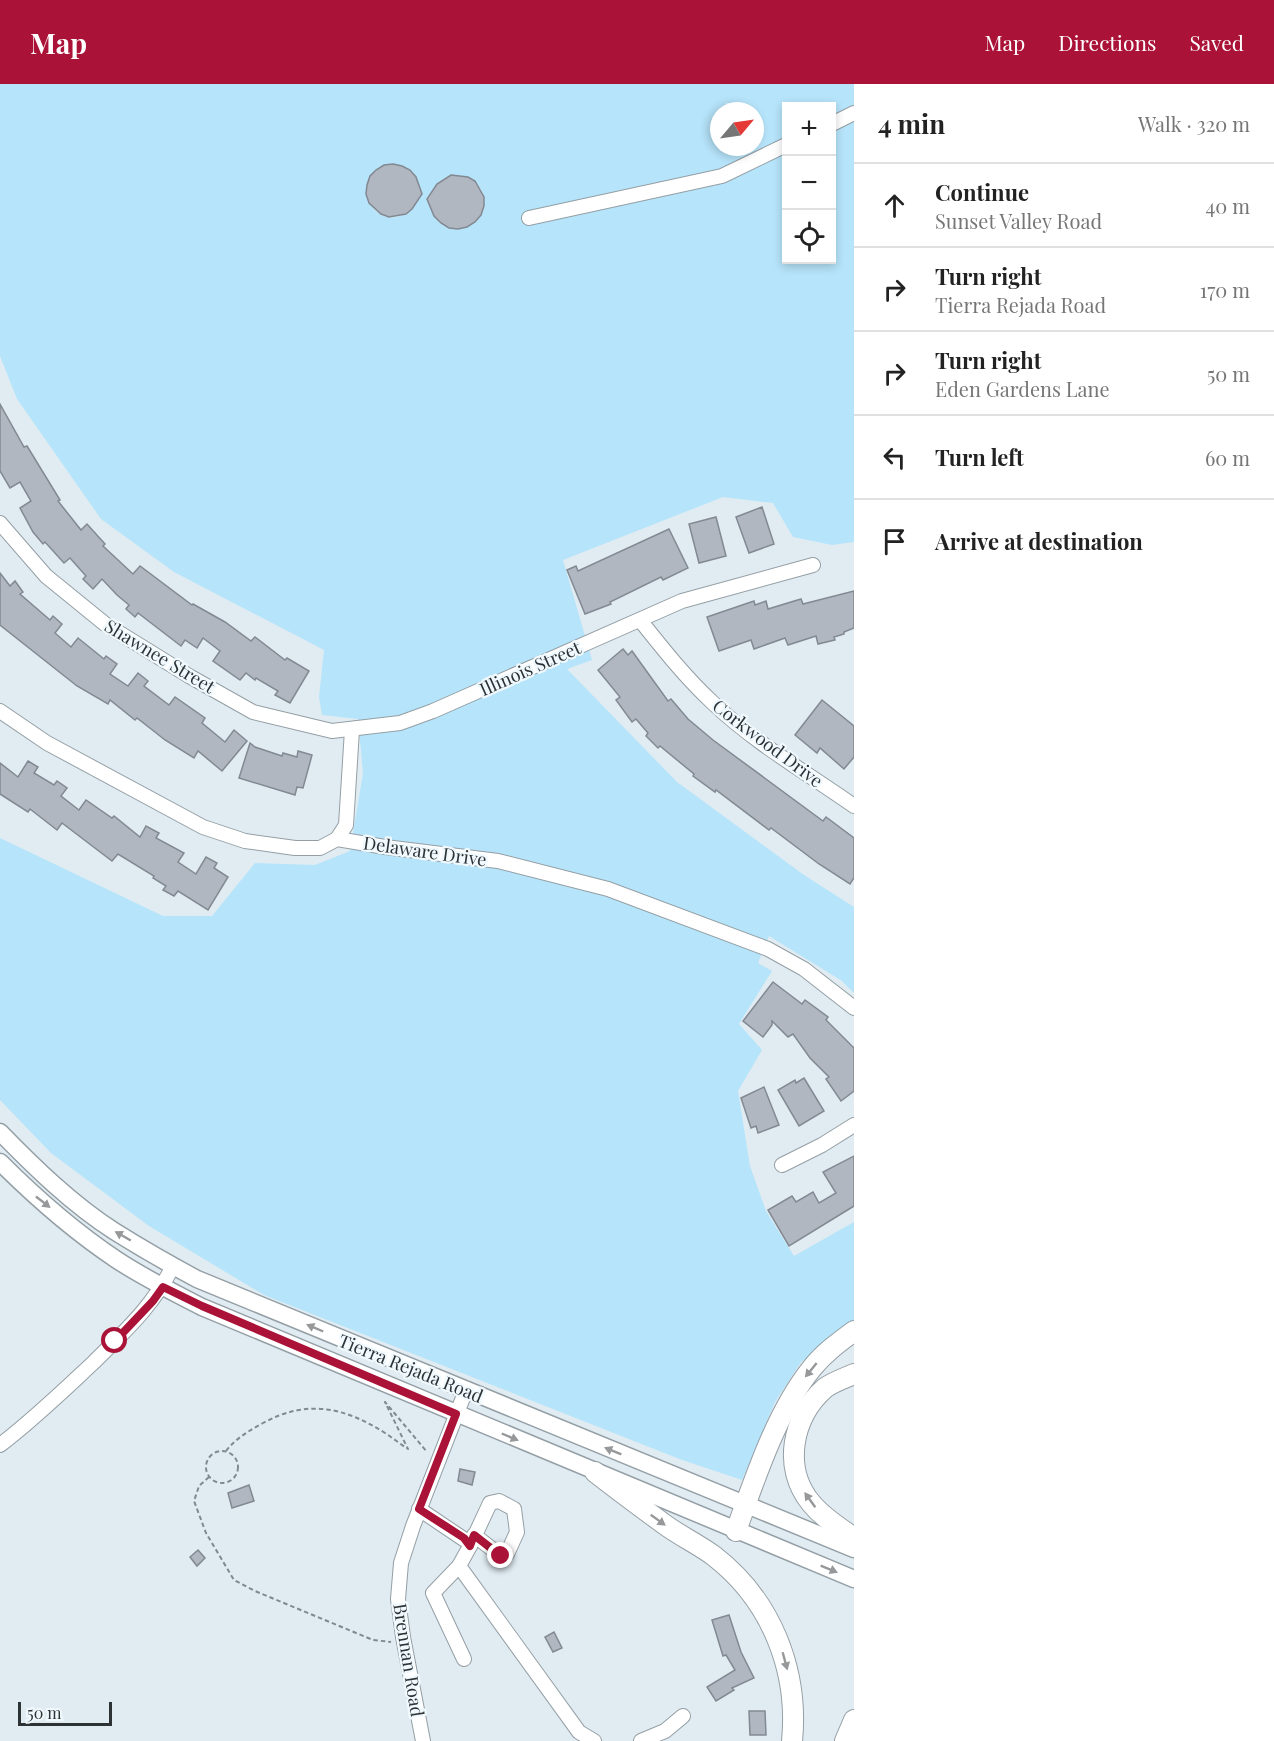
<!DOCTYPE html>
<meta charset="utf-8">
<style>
:root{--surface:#fff;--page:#f6f6f6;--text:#222;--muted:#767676;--line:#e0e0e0;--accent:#aa1337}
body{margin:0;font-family:"Playfair Display",serif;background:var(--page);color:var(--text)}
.controls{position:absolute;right:18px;top:18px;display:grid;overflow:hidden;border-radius:0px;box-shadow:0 3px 9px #0003}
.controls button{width:54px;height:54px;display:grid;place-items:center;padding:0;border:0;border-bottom:2px solid var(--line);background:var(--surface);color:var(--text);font:30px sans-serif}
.compass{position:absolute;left:710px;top:18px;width:54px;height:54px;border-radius:50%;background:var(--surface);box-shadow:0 3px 9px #0003;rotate:61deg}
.scale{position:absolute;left:18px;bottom:15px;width:94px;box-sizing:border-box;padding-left:6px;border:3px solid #2d3234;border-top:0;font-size:16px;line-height:21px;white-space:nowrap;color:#2d3234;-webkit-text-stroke:4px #eff9fe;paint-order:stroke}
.stop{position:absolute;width:18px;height:18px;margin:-14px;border:4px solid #aa1337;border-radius:50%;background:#fff}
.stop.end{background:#aa1337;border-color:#fff;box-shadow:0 2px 6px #0008}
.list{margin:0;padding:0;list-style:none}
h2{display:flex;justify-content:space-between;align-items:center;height:78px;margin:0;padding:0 24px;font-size:26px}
h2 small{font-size:20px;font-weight:400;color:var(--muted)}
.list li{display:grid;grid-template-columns:39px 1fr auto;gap:18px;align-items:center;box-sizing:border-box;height:84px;padding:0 24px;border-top:2px solid var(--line)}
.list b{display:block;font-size:22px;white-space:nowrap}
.list p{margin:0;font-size:20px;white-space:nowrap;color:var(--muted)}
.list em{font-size:20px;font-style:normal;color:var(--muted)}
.icon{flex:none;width:33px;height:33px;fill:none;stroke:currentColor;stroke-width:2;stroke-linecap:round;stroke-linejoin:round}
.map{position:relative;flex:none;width:854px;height:1657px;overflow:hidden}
header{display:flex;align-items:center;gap:36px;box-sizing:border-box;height:84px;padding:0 30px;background:var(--accent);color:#fff}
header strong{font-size:28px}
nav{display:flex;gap:33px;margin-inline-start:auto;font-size:21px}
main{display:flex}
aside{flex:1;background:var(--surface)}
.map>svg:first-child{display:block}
.green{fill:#b6e4fa;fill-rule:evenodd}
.building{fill:#b0b7c0;stroke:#838992;stroke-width:1.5}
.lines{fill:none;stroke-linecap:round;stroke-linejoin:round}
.minor-casing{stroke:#949fa5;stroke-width:16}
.major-casing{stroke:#949fa5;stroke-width:19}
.highway-casing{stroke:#949fa5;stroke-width:22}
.path{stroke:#818a8e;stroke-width:2;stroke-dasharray:4.5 3;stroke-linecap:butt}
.minor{stroke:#fff;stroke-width:14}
.major{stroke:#fff;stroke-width:16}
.highway{stroke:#fff;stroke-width:20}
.oneway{fill:#96989a}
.route{stroke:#aa1337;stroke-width:8}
.labels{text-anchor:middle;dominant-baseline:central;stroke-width:4.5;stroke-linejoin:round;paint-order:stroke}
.street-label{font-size:18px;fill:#2d3234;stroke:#eff9fe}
</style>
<header>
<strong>Map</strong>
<nav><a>Map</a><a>Directions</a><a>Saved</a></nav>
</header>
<main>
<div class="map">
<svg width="854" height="1657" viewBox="0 0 854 1657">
<rect width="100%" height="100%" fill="#e0ecf2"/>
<!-- green -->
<path class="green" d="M 0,0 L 854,0 L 854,458 L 832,461 L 793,453 L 773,419 L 723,413 L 563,476 L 592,576 L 567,585 L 677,698 L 804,791 L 854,823 L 854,909 L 842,897 L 769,852 L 758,879 L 772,887 L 739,940 L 762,966 L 738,1007 L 750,1082 L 766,1127 L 794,1172 L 854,1138 L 854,1241 L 801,1278 L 775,1318 L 742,1396 L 682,1376 L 264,1211 L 149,1142 L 51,1069 L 0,1016 L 0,754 L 163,832 L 212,832 L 255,779 L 315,781 L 350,767 L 363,689 L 358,635 L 322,631 L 319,613 L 324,566 L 174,488 L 101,435 L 17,315 L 0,272 ZM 786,22 L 832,22 L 832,176 L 786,176 ZM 719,27 L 755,27 L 755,63 L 719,63 ZM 393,80 C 413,84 413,93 419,110 C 417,119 413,127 403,131 C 368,146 348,87 393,80 ZM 451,91 C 496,88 493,149 454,144 C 447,144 439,139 435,133 C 425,115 434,98 451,91 Z"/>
<!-- building -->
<g class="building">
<path d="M 393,80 L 402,82 L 410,86 L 416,93 L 422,110 L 412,125 L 406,130 L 389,133 L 381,130 L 369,119 L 366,110 L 367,101 L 370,92 L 376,86 L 384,81 Z"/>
<path d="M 451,91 L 468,93 L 475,97 L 484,113 L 484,122 L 481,131 L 475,138 L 467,143 L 458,145 L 449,144 L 441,139 L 434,132 L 427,115 L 437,100 Z"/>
<path d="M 0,320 L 24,363 L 27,362 L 60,416 L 58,417 L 81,446 L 87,440 L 105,460 L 103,462 L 133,490 L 140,482 L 192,521 L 193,520 L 225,538 L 251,557 L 255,553 L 285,576 L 287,574 L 309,587 L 290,619 L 275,611 L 278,607 L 256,594 L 255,596 L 246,589 L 240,596 L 213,577 L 220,567 L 203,554 L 197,564 L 185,556 L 181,562 L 138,529 L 135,533 L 126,525 L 129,521 L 117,511 L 102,495 L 93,505 L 83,495 L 86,492 L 70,474 L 64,479 L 45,458 L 43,460 L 33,448 L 20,424 L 31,417 L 20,398 L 10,404 L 0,387 Z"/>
<path d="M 762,423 L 774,460 L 749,469 L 736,433 Z"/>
<path d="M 716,433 L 726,472 L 699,479 L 689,440 Z"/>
<path d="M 669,445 L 688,484 L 663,496 L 661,493 L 610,518 L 611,520 L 585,530 L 567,486 L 576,482 L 578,487 Z"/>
<path d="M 0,489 L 10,502 L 15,497 L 23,508 L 20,510 L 50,536 L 53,532 L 62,540 L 55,549 L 71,563 L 78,554 L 104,575 L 106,572 L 117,580 L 110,590 L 128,602 L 138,589 L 148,597 L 144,602 L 169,621 L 175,613 L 205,634 L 202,639 L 225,658 L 234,646 L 247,657 L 222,687 L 198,667 L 194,674 L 165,656 L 137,634 L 135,636 L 110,616 L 108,620 L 77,602 L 0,541 Z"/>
<path d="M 854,507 L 854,544 L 844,548 L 844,550 L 834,553 L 835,556 L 818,560 L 816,552 L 788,561 L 785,554 L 754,565 L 751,556 L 719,567 L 707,533 L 754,517 L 755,521 L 766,517 L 768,525 L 801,515 L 803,520 Z"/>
<path d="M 623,565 L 628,571 L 632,567 L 668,617 L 671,615 L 688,635 L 713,656 L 823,737 L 826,733 L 854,754 L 854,794 L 850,800 L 819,780 L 771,744 L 769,746 L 716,706 L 715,708 L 693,692 L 694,690 L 660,662 L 658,664 L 646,652 L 648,649 L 636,635 L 632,638 L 616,616 L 620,613 L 598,586 Z"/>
<path d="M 822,616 L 854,642 L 854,673 L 844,685 L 820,664 L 817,669 L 795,651 Z"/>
<path d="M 250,659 L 255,663 L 282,672 L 283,669 L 297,673 L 298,667 L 312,671 L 303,704 L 297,703 L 295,711 L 239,694 Z"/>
<path d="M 28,677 L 38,683 L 34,689 L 54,701 L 57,697 L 67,704 L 61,712 L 79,726 L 86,716 L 112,734 L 114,732 L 140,753 L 146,742 L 159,749 L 156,754 L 184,769 L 178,778 L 196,790 L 206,773 L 217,779 L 214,784 L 228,793 L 208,826 L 178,807 L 174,812 L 163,806 L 166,802 L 153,794 L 154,792 L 118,770 L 112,777 L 62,739 L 57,746 L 30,725 L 28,728 L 0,710 L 0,679 L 18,693 Z"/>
<path d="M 773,898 L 802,920 L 805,916 L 828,933 L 826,936 L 854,964 L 854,1007 L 841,1017 L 826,995 L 829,993 L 810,974 L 793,950 L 788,953 L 772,937 L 772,941 L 763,953 L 743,937 Z"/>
<path d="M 804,994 L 824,1027 L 799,1042 L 778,1006 L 795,996 L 796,999 Z"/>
<path d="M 764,1003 L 779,1041 L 758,1049 L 756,1042 L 751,1044 L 741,1014 Z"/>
<path d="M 854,1072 L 854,1122 L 789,1162 L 768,1126 L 792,1112 L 796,1118 L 813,1108 L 819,1119 L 836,1109 L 823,1088 Z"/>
<path d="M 460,1385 L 475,1388 L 472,1401 L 458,1397 Z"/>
<path d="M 249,1401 L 254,1417 L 232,1424 L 228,1409 Z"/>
<path d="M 198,1466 L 205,1474 L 197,1482 L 190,1473 Z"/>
<path d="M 729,1531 L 741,1568 L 754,1594 L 732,1604 L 734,1606 L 716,1617 L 707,1603 L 735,1586 L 726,1571 L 723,1572 L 712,1536 Z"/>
<path d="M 554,1548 L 562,1564 L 553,1568 L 545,1553 Z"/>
<path d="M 749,1627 L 765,1627 L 766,1651 L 750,1651 Z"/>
</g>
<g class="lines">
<!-- minor casing -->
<g class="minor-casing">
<g id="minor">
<path d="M 832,40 L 854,29"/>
<path d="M 529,134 L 722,92 L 786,61"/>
<path d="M 0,439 L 46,492 L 105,540 L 189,592 L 253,628 L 332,647 L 400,639 L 433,627 L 682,517 L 813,481"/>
<path d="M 640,536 C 663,565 686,594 713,619 C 755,659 807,689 854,722"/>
<path d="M 0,627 L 47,659 L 203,743 L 245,757 L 295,764 L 320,764 L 337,755 L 385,763 L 498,777 L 608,805 L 768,865 L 804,885 L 854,924"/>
<path d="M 337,755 L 346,741 L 352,646"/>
<path d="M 782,1081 L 822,1061 L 854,1041"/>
<path d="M 0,1361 C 33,1336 64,1306 94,1278 C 126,1246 153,1222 173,1182"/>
<path d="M 419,1425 L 468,1458 L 470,1462 L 459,1482 L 579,1648 L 594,1657"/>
<path d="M 470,1462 L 490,1419 L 499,1417 L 514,1425 L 517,1448 L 507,1470 L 501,1472 L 474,1451"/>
<path d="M 459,1482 L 433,1509 L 464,1575"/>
<path d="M 423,1657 L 403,1553 L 398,1515 L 401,1479 L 413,1442 L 466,1306"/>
<path d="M 641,1657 L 665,1647 L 683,1632"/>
</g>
</g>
<!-- major casing -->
<g class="major-casing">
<g id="major">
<path d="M 0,1048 C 34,1083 72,1120 114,1147 C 141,1164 169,1180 197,1195 L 854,1465"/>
<path d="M 0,1078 C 36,1114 75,1148 117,1176 C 144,1194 173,1208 202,1223 L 854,1495"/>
</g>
</g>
<!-- highway casing -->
<g class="highway-casing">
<g id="highway">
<path d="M 854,1290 C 845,1294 833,1298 825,1304 C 792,1333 782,1384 811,1419 C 823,1434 839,1443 854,1454"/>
<path d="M 595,1388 C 618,1406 641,1423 664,1440 C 680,1452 698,1460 714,1472 C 771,1516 799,1586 792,1657"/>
<path d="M 736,1447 C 755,1394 777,1327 812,1284 C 824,1269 839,1258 854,1247"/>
<path d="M 845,1657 L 854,1636"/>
</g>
</g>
<!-- path -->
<g class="path">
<circle cx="222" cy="1383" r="16"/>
<path d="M 226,1367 C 236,1354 249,1347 263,1339 C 307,1315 344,1323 385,1349 C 393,1354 400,1360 408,1365 L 385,1318 L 427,1368"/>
<path d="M 209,1393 L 199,1402 L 194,1417 L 206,1449 L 234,1496 L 255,1507 L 373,1556 L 391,1558"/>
</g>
<!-- minor -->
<use href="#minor" class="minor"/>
<!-- major -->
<use href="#major" class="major"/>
<!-- highway -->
<use href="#highway" class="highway"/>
</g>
<!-- one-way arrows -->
<defs><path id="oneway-solid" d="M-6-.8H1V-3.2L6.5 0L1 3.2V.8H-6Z" transform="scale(1.5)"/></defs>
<g class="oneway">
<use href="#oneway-solid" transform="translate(43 1118) rotate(38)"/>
<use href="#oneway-solid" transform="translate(123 1152) rotate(-150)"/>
<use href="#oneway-solid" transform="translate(315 1244) rotate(-157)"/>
<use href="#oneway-solid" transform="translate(811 1286) rotate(129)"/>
<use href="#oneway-solid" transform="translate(510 1353) rotate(23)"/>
<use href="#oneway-solid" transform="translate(613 1367) rotate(-158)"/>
<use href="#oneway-solid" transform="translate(810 1416) rotate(-126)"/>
<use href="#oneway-solid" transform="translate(658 1436) rotate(36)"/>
<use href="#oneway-solid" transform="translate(829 1485) rotate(22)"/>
<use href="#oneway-solid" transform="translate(785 1577) rotate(75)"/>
</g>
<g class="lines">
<!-- route -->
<path class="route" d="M 115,1257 L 153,1217 L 163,1203 L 202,1222 L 456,1330 L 419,1425 L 464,1454 L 470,1462 L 474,1451 L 501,1472"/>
</g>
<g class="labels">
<!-- street labels -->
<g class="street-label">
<text transform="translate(160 572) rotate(31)">Shawnee Street</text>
<text transform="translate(530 584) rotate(-24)">Illinois Street</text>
<text transform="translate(768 659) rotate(37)">Corkwood Drive</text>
<text transform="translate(425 767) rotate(8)">Delaware Drive</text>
<text transform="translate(411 1284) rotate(22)">Tierra Rejada Road</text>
<text transform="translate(409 1576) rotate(81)">Brennan Road</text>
</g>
</g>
</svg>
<div class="controls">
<button>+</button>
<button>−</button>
<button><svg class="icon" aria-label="locate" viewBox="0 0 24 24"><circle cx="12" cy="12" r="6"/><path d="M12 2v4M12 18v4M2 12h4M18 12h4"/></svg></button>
</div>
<svg class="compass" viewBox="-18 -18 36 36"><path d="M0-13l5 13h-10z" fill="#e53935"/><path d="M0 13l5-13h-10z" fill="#767676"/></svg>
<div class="scale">50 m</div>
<div class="stop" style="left:115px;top:1257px"></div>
<div class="stop end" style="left:501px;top:1472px"></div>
</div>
<aside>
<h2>4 min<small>Walk · 320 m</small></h2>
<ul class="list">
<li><svg class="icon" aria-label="ahead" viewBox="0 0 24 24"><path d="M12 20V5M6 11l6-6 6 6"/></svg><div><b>Continue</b><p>Sunset Valley Road</p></div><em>40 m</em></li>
<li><svg class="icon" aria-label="right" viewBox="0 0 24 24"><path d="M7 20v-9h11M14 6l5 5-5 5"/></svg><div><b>Turn right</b><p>Tierra Rejada Road</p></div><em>170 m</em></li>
<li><svg class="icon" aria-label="right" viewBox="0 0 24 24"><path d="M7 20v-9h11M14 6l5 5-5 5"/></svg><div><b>Turn right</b><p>Eden Gardens Lane</p></div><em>50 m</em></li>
<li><svg class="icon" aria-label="left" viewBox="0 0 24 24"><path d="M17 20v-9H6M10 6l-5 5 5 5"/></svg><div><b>Turn left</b></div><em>60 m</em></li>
<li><svg class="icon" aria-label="arrive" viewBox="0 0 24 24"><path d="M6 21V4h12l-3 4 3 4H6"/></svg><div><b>Arrive at destination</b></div></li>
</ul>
</aside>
</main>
